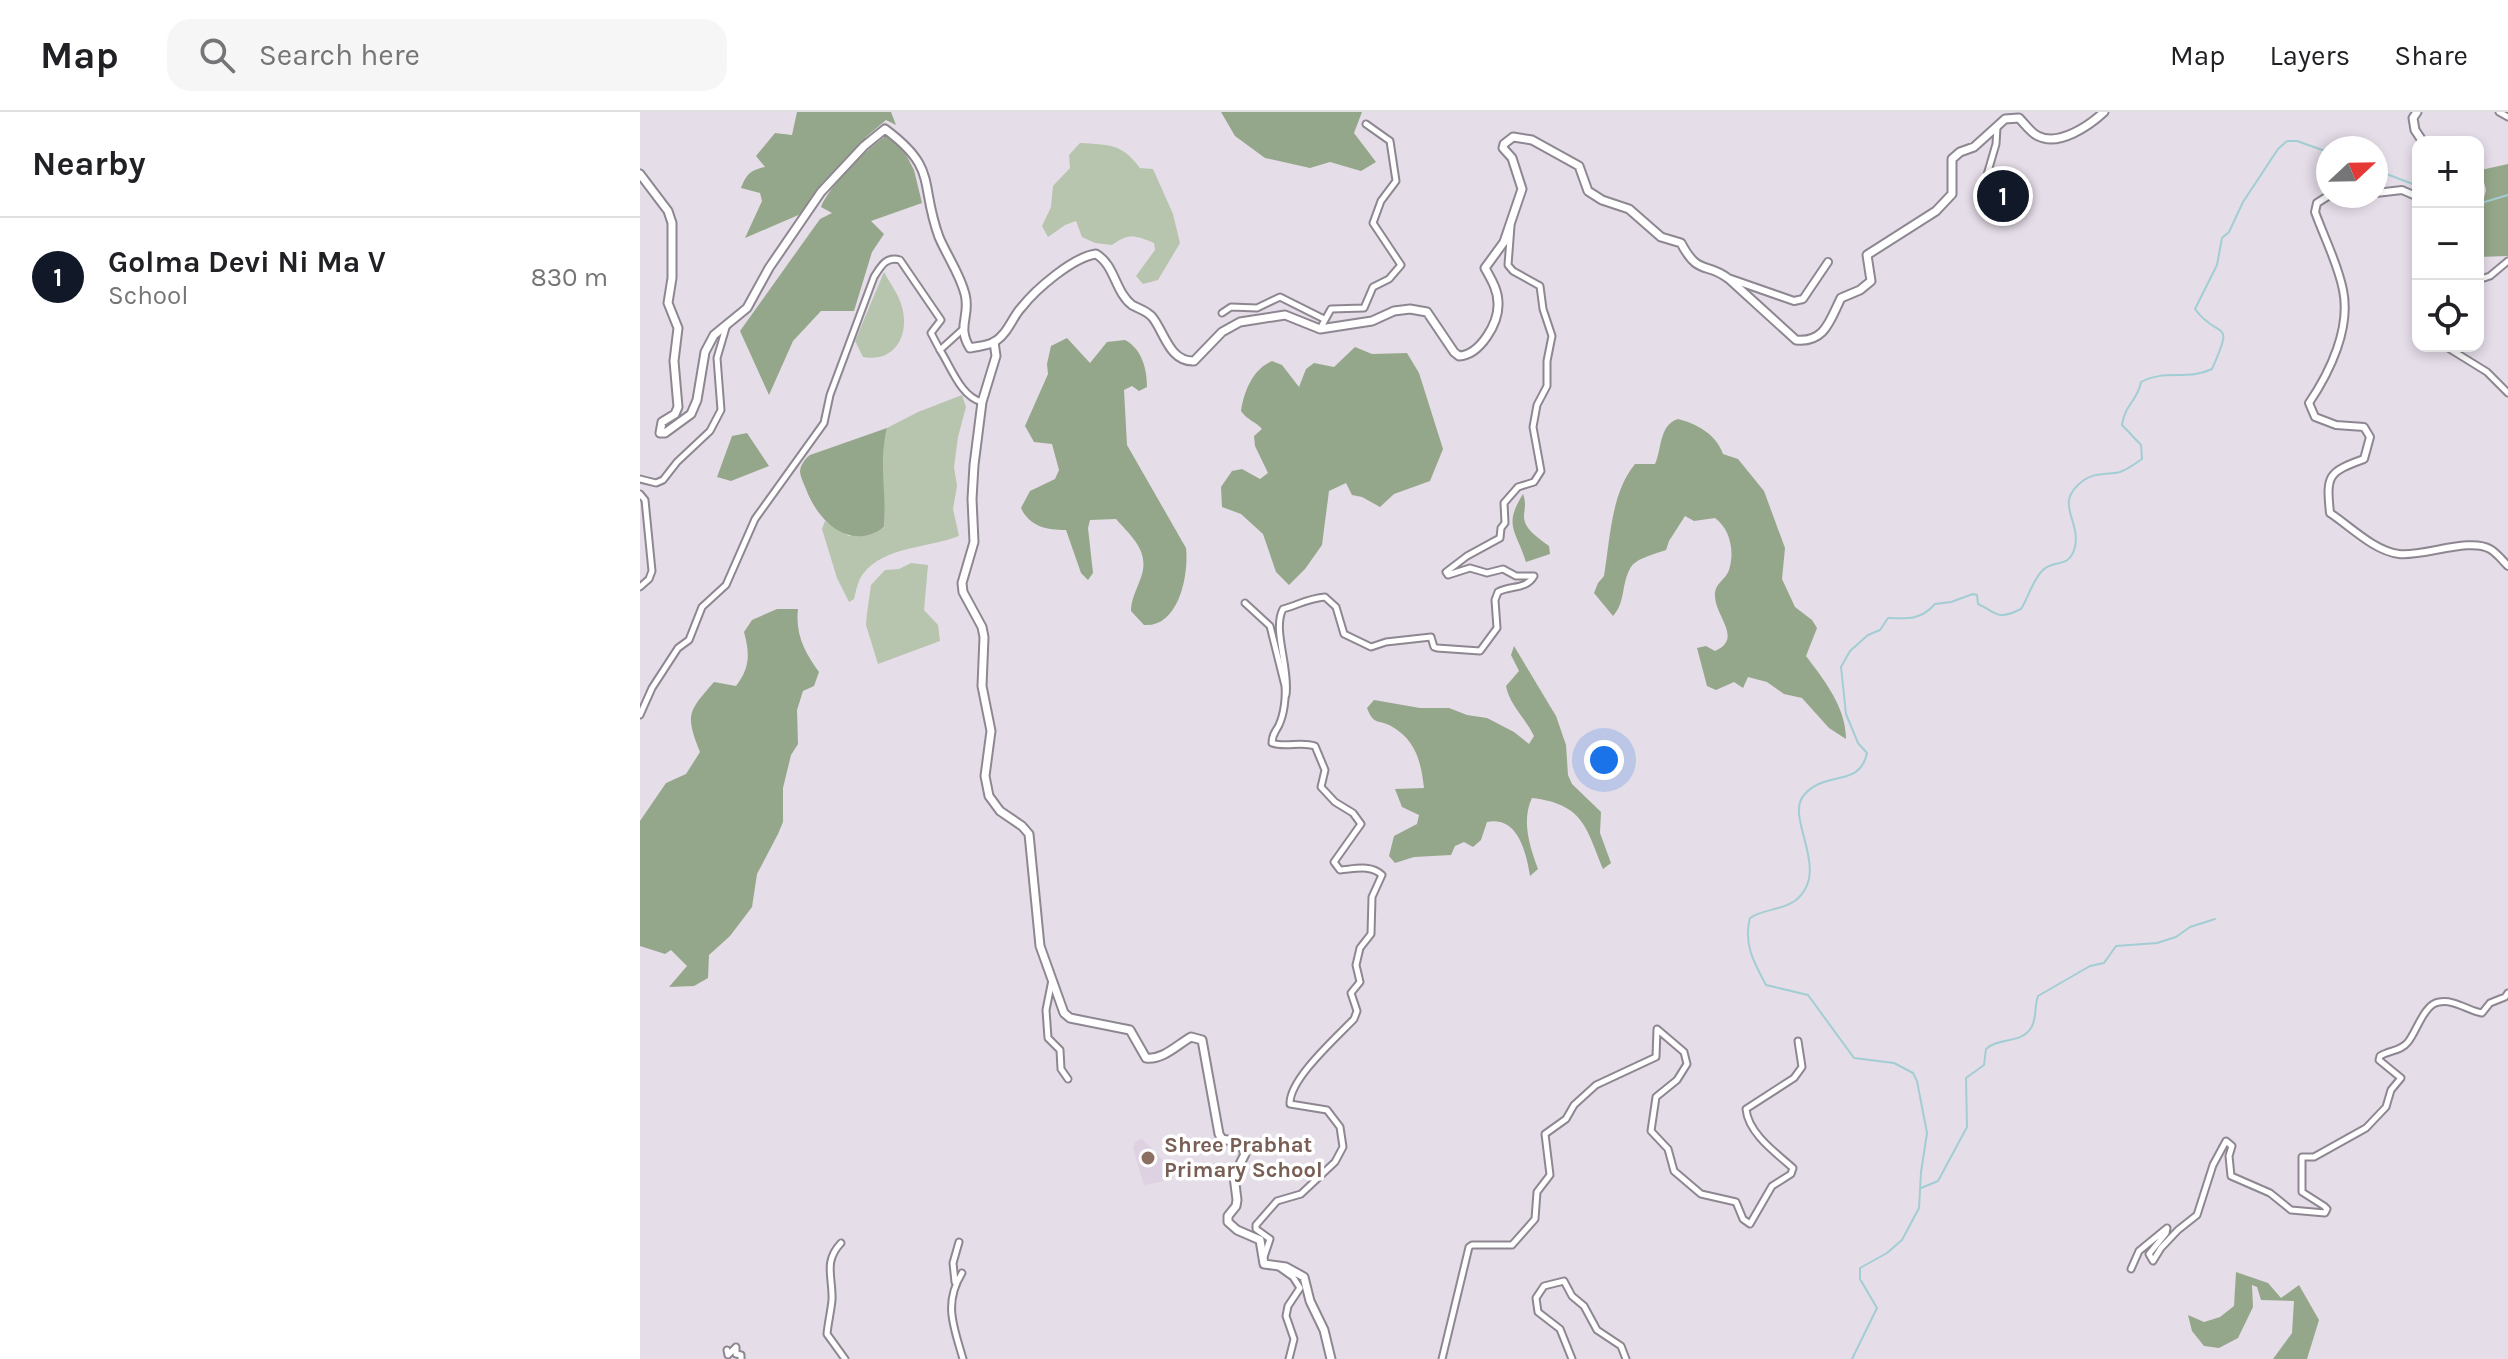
<!DOCTYPE html>
<meta charset="utf-8">
<style>
:root{--surface:#fff;--page:#f6f6f6;--text:#202124;--muted:#757577;--line:#e0e0e0;--accent:#111827}
body{margin:0;font-family:Karla,sans-serif;background:var(--page);color:var(--text)}
.controls{position:absolute;right:24px;top:24px;display:grid;overflow:hidden;border-radius:16px;box-shadow:0 4px 12px #0003}
.controls button{width:72px;height:72px;display:grid;place-items:center;padding:0;border:0;border-bottom:2px solid var(--line);background:var(--surface);color:var(--text);font:40px sans-serif}
.compass{position:absolute;left:1676px;top:24px;width:72px;height:72px;border-radius:50%;background:var(--surface);box-shadow:0 4px 12px #0003;rotate:68deg}
.you{position:absolute;left:964px;top:648px;width:28px;height:28px;margin:-20px;border:6px solid #fff;border-radius:50%;background:#1a73e8;box-shadow:0 0 0 12px #1a73e833}
.badge{display:grid;place-items:center;width:52px;height:52px;border-radius:50%;background:var(--accent);color:#fff;font-size:26px;font-weight:700}
.pin{position:absolute;translate:-50% -50%;border:4px solid #fff;box-shadow:0 2px 8px #0006}
.list{margin:0;padding:0;list-style:none}
h2{display:flex;justify-content:space-between;align-items:center;height:104px;margin:0;padding:0 32px;font-size:34px}
h2 small{font-size:26px;font-weight:400;color:var(--muted)}
.list li{display:grid;grid-template-columns:52px 1fr auto;gap:24px;align-items:center;box-sizing:border-box;height:120px;padding:0 32px;border-top:2px solid var(--line)}
.list b{display:block;font-size:30px;white-space:nowrap}
.list p{margin:0;font-size:26px;white-space:nowrap;color:var(--muted)}
.list em{font-size:26px;font-style:normal;color:var(--muted)}
.icon{flex:none;width:44px;height:44px;fill:none;stroke:currentColor;stroke-width:2;stroke-linecap:round;stroke-linejoin:round}
.map{position:relative;flex:none;width:1868px;height:1247px;overflow:hidden}
header{display:flex;align-items:center;gap:48px;box-sizing:border-box;height:112px;padding:0 40px;background:var(--surface);border-bottom:2px solid var(--line)}
header strong{font-size:38px}
nav{display:flex;gap:44px;margin-inline-start:auto;font-size:28px}
.search{width:560px;height:72px;background:var(--page);display:flex;align-items:center;gap:20px;box-sizing:border-box;padding:0 28px;border-radius:24px;color:var(--muted);font-size:30px}
main{display:flex}
aside{flex:1;background:var(--surface)}
.map>svg:first-child{display:block}
.built{fill:#ded1e2}
.green{fill:#b7c5ae}
.forest{fill:#95a78a}
.lines{fill:none;stroke-linecap:round;stroke-linejoin:round}
.stream{stroke:#a2ced3;stroke-width:2}
.minor-casing{stroke:#8e8791;stroke-width:9}
.tertiary-casing{stroke:#8e8791;stroke-width:10}
.secondary-casing{stroke:#8e8791;stroke-width:11}
.minor{stroke:#fff;stroke-width:5}
.tertiary{stroke:#fff;stroke-width:6}
.secondary{stroke:#fff;stroke-width:7}
.education-dot{fill:#8d6e63;stroke:#fff;stroke-width:3}
.labels{text-anchor:middle;dominant-baseline:central;stroke-width:7;stroke-linejoin:round;paint-order:stroke}
.education-label{font-size:22px;font-weight:bold;fill:#785e54;stroke:#fff;text-anchor:start}
</style>
<header>
<strong>Map</strong>
<div class="search"><svg class="icon" aria-label="search" viewBox="0 0 24 24"><circle cx="10" cy="10" r="6"/><path d="M15 15l6 6"/></svg>Search here</div>
<nav><a>Map</a><a>Layers</a><a>Share</a></nav>
</header>
<main>
<aside>
<h2>Nearby<small></small></h2>
<ul class="list">
<li><span class="badge">1</span><div><b>Golma Devi Ni Ma V</b><p>School</p></div><em>830 m</em></li>
</ul>
</aside>
<div class="map">
<svg width="1868" height="1247" viewBox="0 0 1868 1247">
<rect width="100%" height="100%" fill="#e5dde8"/>
<!-- built -->
<g class="built">
<path d="M 1352,57 L 1359,59 L 1378,80 L 1381,88 L 1373,112 L 1360,107 L 1358,99 L 1343,79 Z"/>
<path d="M 502,1027 L 530,1056 L 524,1069 L 504,1073 L 493,1036 L 496,1029 Z"/>
</g>
<!-- green -->
<g class="green">
<path d="M 440,31 C 470,33 481,31 500,56 L 513,57 L 533,102 L 540,131 L 518,168 L 503,172 L 496,164 L 515,138 L 514,131 C 495,123 488,121 472,133 L 455,131 L 442,125 L 436,109 L 425,113 L 408,125 L 402,114 L 411,95 L 413,74 L 430,56 L 429,43 Z"/>
<path d="M 244,160 C 250,171 259,183 262,195 C 270,224 254,251 223,245 L 215,229 Z"/>
<path d="M 322,283 L 326,295 L 318,325 L 314,355 L 317,374 L 313,397 L 319,424 C 289,436 244,434 223,462 C 218,468 216,479 214,487 L 209,490 L 197,466 L 182,417 L 185,409 L 209,424 L 244,416 C 246,397 242,381 241,363 C 241,347 243,331 247,316 L 278,300 Z"/>
<path d="M 271,451 L 288,453 L 284,498 L 298,513 L 300,529 L 238,552 L 226,513 L 227,501 L 231,473 L 245,458 L 259,457 Z"/>
</g>
<!-- forest -->
<g class="forest">
<path d="M 157,0 L 251,0 L 256,13 L 246,8 L 226,25 L 221,33 L 182,71 L 163,101 L 105,126 L 122,89 L 120,81 L 101,76 C 106,63 110,58 125,55 L 116,44 L 135,21 L 152,23 Z"/>
<path d="M 581,0 L 722,0 L 714,21 L 736,50 L 721,59 L 690,50 L 670,56 L 625,46 L 595,24 Z"/>
<path d="M 246,24 L 258,27 L 274,58 L 282,91 L 231,109 L 244,122 L 232,140 L 214,199 L 181,199 L 153,229 L 129,283 L 100,219 L 180,107 L 192,101 L 181,95 C 189,74 227,36 246,24 Z"/>
<path d="M 1868,52 L 1868,144 L 1838,145 L 1838,88 L 1844,86 L 1846,78 L 1841,58 Z"/>
<path d="M 427,226 L 450,251 L 467,230 L 485,228 C 502,237 507,257 507,275 L 499,279 L 492,274 L 484,278 L 487,333 L 546,436 C 549,462 539,516 504,513 L 491,499 C 491,488 496,479 500,468 C 511,441 494,427 476,407 L 450,408 L 448,416 L 453,461 L 448,468 L 441,461 L 426,418 C 407,418 390,415 381,396 L 390,379 L 415,367 L 419,358 L 412,332 L 394,330 L 385,314 L 408,262 L 407,252 L 411,234 Z"/>
<path d="M 715,235 L 732,242 L 767,241 L 779,261 L 803,337 L 790,369 L 754,382 L 740,395 L 722,385 L 712,383 L 706,371 L 689,379 L 682,433 L 665,457 L 649,473 L 636,460 L 623,422 L 601,402 L 582,395 L 581,375 L 592,359 L 602,357 L 620,367 L 628,361 L 615,334 L 614,324 L 622,317 C 615,309 607,308 601,299 C 604,279 613,257 632,249 L 642,253 L 659,275 L 666,257 L 674,251 L 694,255 Z"/>
<path d="M 1038,307 C 1057,312 1076,322 1083,342 L 1098,347 L 1124,379 L 1145,436 L 1142,467 L 1155,495 L 1172,508 L 1177,516 L 1166,544 C 1184,568 1206,595 1206,627 L 1189,616 L 1162,586 L 1144,582 L 1127,570 L 1108,565 L 1103,576 L 1094,570 L 1076,578 L 1067,574 L 1057,536 L 1066,534 L 1075,539 C 1103,527 1076,505 1075,485 C 1074,471 1085,469 1089,458 C 1095,439 1090,417 1075,406 L 1054,409 L 1045,404 L 1029,429 L 1026,438 C 1015,442 997,446 991,455 C 981,471 986,490 973,504 L 954,481 L 958,471 L 964,464 C 970,428 971,381 995,352 L 1015,352 C 1022,336 1019,313 1038,307 Z"/>
<path d="M 247,316 C 238,354 247,379 244,415 C 211,440 178,410 166,377 C 164,372 160,364 160,359 C 161,352 165,347 170,343 Z"/>
<path d="M 107,321 L 129,354 L 91,369 L 77,365 L 92,324 Z"/>
<path d="M 883,382 C 886,391 885,394 884,403 C 883,417 899,426 909,434 L 910,442 L 886,450 C 876,418 863,414 883,382 Z"/>
<path d="M 137,497 L 158,497 C 155,522 165,541 179,560 L 174,574 L 163,579 L 157,598 L 158,632 L 151,643 L 143,676 L 143,710 L 138,722 L 117,762 L 112,795 L 90,824 L 69,843 L 68,866 L 54,874 L 29,875 L 47,854 L 31,838 L 25,842 L 0,834 L 0,709 L 26,671 L 46,662 L 60,640 C 45,602 48,600 74,570 L 96,574 C 110,556 110,542 104,520 L 112,508 Z"/>
<path d="M 874,534 L 916,604 L 926,633 L 928,663 L 932,672 L 961,700 L 960,721 L 971,751 L 963,757 C 946,715 943,692 892,686 C 881,709 890,735 898,757 L 890,764 C 886,740 878,704 847,710 L 841,728 L 833,735 L 824,730 L 815,734 L 811,743 L 774,745 L 755,751 L 749,744 L 754,724 L 777,712 L 779,703 L 762,695 L 755,677 L 784,676 C 781,650 776,628 751,614 C 738,607 734,614 727,596 L 734,588 L 780,596 L 809,596 L 827,603 L 847,606 L 874,620 L 889,632 L 894,624 C 886,607 869,592 866,574 L 879,559 L 871,543 Z"/>
<path d="M 1596,1160 L 1628,1171 L 1641,1186 L 1659,1173 L 1679,1208 L 1667,1247 L 1633,1247 L 1652,1221 L 1654,1189 L 1621,1188 L 1617,1175 L 1612,1173 L 1613,1195 L 1598,1226 L 1579,1236 L 1564,1234 L 1552,1219 L 1548,1203 L 1564,1210 L 1580,1205 L 1594,1194 Z"/>
</g>
<g class="lines">
<!-- stream -->
<g class="stream">
<path d="M 1736,58 L 1778,74"/>
<path d="M 1838,92 L 1868,83"/>
<path d="M 1281,1076 L 1298,1069 L 1327,1015 L 1326,966 L 1344,953 L 1346,937 C 1359,925 1381,932 1391,916 C 1397,907 1394,895 1398,884 L 1450,854 L 1464,851 L 1476,834 L 1517,831 L 1536,825 L 1550,815 L 1575,807"/>
<path d="M 1212,1247 L 1237,1196 L 1220,1167 L 1220,1156 L 1247,1141 L 1262,1128 L 1279,1096 L 1281,1060 L 1287,1021 L 1277,969 L 1273,961 L 1254,951 L 1214,946 L 1168,883 L 1126,873 C 1114,851 1103,831 1110,806 C 1125,796 1142,799 1156,788 C 1192,758 1144,706 1164,683 C 1185,658 1220,676 1227,641 L 1218,631 L 1206,602 L 1201,555 L 1210,539 L 1228,523 L 1240,518 L 1248,506 C 1268,507 1281,508 1295,492 L 1311,490 L 1333,482 L 1337,483 L 1338,492 C 1358,501 1356,509 1381,497 C 1388,486 1393,468 1402,459 C 1414,446 1429,458 1435,435 C 1441,407 1412,391 1444,368 C 1455,360 1468,363 1480,360 C 1488,357 1495,352 1502,347 L 1501,333 L 1482,313 C 1485,292 1498,288 1501,270 C 1524,257 1548,269 1572,257 C 1596,204 1578,229 1555,197 L 1577,153 L 1582,126 L 1589,120 L 1603,90 L 1638,37 L 1647,29 L 1657,29 L 1688,40"/>
</g>
<!-- minor casing -->
<g class="minor-casing">
<g id="minor">
<path d="M 1859,0 L 1868,5"/>
<path d="M 1342,80 L 1356,32 L 1357,15"/>
<path d="M 1838,168 L 1850,164 L 1868,149"/>
<path d="M 582,201 L 591,195 L 617,196 L 640,185 L 684,207"/>
<path d="M 680,217 L 691,197 L 724,196 L 733,175 L 749,167 L 761,153 L 733,111 L 741,89 L 756,69 L 750,29 L 726,12"/>
<path d="M 1805,234 L 1847,260 L 1868,281"/>
<path d="M 300,238 C 311,255 321,285 342,290"/>
<path d="M 0,367 L 16,371 L 23,368 L 37,350 L 70,319 L 81,298 L 77,246 L 87,212"/>
<path d="M 0,382 L 5,388 L 12,459 L 9,467 L 0,475"/>
<path d="M 605,491 L 630,514 L 645,574 C 646,586 644,602 639,613 C 635,621 632,622 632,631 C 646,636 660,629 675,634 L 685,658 L 681,675 L 695,690 L 713,701 L 721,712 L 694,750 L 700,758 C 714,757 731,752 742,763 L 732,785 L 731,822 L 720,836 L 716,853 L 720,870 L 711,881 L 717,899 L 714,907 C 697,925 649,967 650,992 L 687,998 L 700,1015 L 703,1035 L 695,1050 L 661,1082 L 637,1089 L 616,1113 L 616,1117 L 630,1127 L 623,1148"/>
<path d="M 646,583 C 650,555 632,518 643,497 C 658,493 669,486 685,485 L 696,495 L 704,522 L 731,535 L 746,530 L 791,525 L 794,535 L 797,536 L 840,539 L 857,516 L 855,488 L 858,480 C 870,473 886,478 894,464 L 876,464 L 863,457 L 847,461 L 830,456 L 808,463 L 806,460 L 827,444 L 860,426 L 861,416 L 865,411 L 864,391 L 878,375 L 894,370 L 901,359 L 893,315 L 897,293 L 907,274 L 907,249 L 912,224 L 903,197 L 900,174 L 873,159 L 868,153 L 871,114"/>
<path d="M 0,603 L 12,576 L 38,536 L 49,528 L 62,495 L 86,473 L 115,407 L 184,311 L 190,283 L 234,165 C 241,154 246,144 260,148 L 301,208 L 291,221 L 300,238 L 322,218"/>
<path d="M 412,868 L 406,898 L 408,926 L 420,938 L 421,957 L 428,967"/>
<path d="M 201,1131 C 183,1150 193,1165 192,1188 C 191,1199 188,1211 187,1222 L 205,1247"/>
<path d="M 639,1155 L 653,1165 L 660,1176 L 648,1194 L 646,1204 L 654,1227 L 649,1247"/>
<path d="M 1491,1157 L 1499,1139 L 1527,1116 L 1526,1121 L 1509,1142 L 1513,1149 L 1521,1136 L 1538,1118 L 1557,1103 L 1573,1053 L 1586,1029 L 1592,1034 L 1589,1044 L 1591,1064 L 1630,1081 L 1651,1098 L 1685,1101 L 1687,1097 L 1684,1094 L 1662,1080 L 1662,1045 L 1674,1045 L 1726,1016 L 1746,995 L 1751,978 L 1761,966 L 1739,948 L 1740,944 C 1750,938 1761,939 1768,930 C 1777,919 1784,892 1799,890 C 1814,887 1829,899 1842,901 L 1850,891 L 1865,885 L 1868,881"/>
<path d="M 322,1161 C 303,1192 314,1215 323,1247"/>
<path d="M 315,1170 L 313,1151 L 319,1130"/>
<path d="M 87,1238 L 88,1243 L 96,1235 L 96,1242 L 101,1243 L 101,1247"/>
<path d="M 802,1247 L 829,1135 L 832,1133 L 872,1133 L 895,1107 L 897,1080 L 910,1063 L 905,1022 L 926,1007 L 934,993 L 956,973 L 1016,945 L 1017,917 L 1044,940 L 1047,952 L 1037,968 L 1016,985 L 1011,1019 L 1028,1037 L 1034,1059 L 1061,1082 L 1096,1090 L 1103,1107 L 1110,1112 L 1132,1074 L 1151,1062 L 1153,1056 C 1136,1041 1108,1021 1106,997 L 1154,966 L 1162,955 L 1158,929"/>
<path d="M 932,1247 L 920,1217 L 898,1200 L 896,1186 L 904,1174 L 924,1169 L 932,1184 L 944,1194 L 957,1218 L 981,1234 L 986,1247"/>
</g>
</g>
<!-- tertiary casing -->
<g class="tertiary-casing">
<g id="tertiary">
<path d="M 1736,81 L 1762,78 L 1778,85"/>
<path d="M 1688,84 L 1677,91 L 1675,100 C 1684,125 1698,152 1703,178 C 1711,216 1690,260 1669,291 L 1675,305 L 1696,313 L 1724,315 L 1730,325 L 1724,347 C 1688,360 1686,363 1690,401 C 1710,414 1734,439 1759,442 C 1783,445 1830,425 1850,437 C 1857,441 1863,449 1868,454"/>
<path d="M 1091,167 L 1154,189 L 1163,187 L 1188,150"/>
</g>
</g>
<!-- secondary casing -->
<g class="secondary-casing">
<g id="secondary">
<path d="M 1777,0 L 1773,6 L 1775,18 L 1783,30"/>
<path d="M 0,62 L 28,99 L 32,111 L 32,166 L 28,191 L 38,216 L 34,249 L 38,295 L 35,302 L 22,310 L 20,321 L 25,321 L 51,302 L 57,288 L 65,240 L 74,223 L 107,196 L 129,156 L 181,80 L 224,34 L 245,17 C 299,57 279,71 299,125 C 307,144 320,162 325,182 C 331,204 316,214 330,236 C 338,234 347,234 354,230 C 367,223 372,206 381,196 C 396,177 433,145 456,142 C 475,153 475,180 492,193 C 499,197 508,199 513,206 C 525,222 530,250 554,249 L 582,220 L 600,210 L 645,203 L 680,217 L 732,209 L 754,199 L 770,197 L 787,200 L 814,240 L 819,244 C 840,243 859,211 858,191 C 858,178 851,167 845,156 L 864,130 L 882,77 L 872,46 L 863,36 L 864,32 L 873,25 L 892,28 L 939,54 L 948,79 L 962,88 L 989,97 L 1021,125 L 1041,131 C 1059,165 1066,149 1089,167 L 1156,228 C 1185,231 1190,208 1201,186 L 1220,178 L 1231,169 L 1227,143 L 1296,99 L 1312,82 L 1312,47 L 1320,40 L 1334,35 L 1365,7 L 1379,6 C 1385,12 1391,21 1398,24 C 1419,35 1450,13 1464,0"/>
<path d="M 354,230 L 356,244 L 342,290 L 334,353 L 332,387 L 334,430 L 322,471 L 323,480 L 342,515 L 344,525 L 342,574 L 351,619 L 345,664 L 349,684 L 360,699 L 382,714 L 389,722 L 400,834 L 424,901 L 430,906 L 490,918 L 506,946 C 523,948 537,933 551,925 L 562,928 L 579,1022 L 582,1027 L 601,1031 L 605,1042 L 594,1064 L 597,1088 L 596,1094 L 588,1104 L 588,1110 L 597,1118 L 620,1128 L 624,1152 L 646,1155 L 664,1165 L 670,1189 L 684,1218 L 691,1247"/>
</g>
</g>
<!-- minor -->
<use href="#minor" class="minor"/>
<!-- tertiary -->
<use href="#tertiary" class="tertiary"/>
<!-- secondary -->
<use href="#secondary" class="secondary"/>
</g>
<!-- markers -->
<circle class="education-dot" cx="508" cy="1046" r="8"/>
<g class="labels">
<!-- education labels -->
<g class="education-label">
<text x="524" y="1033">Shree Prabhat<tspan x="524" dy="25">Primary School</tspan></text>
</g>
</g>
</svg>
<div class="controls">
<button>+</button>
<button>−</button>
<button><svg class="icon" aria-label="locate" viewBox="0 0 24 24"><circle cx="12" cy="12" r="6"/><path d="M12 2v4M12 18v4M2 12h4M18 12h4"/></svg></button>
</div>
<svg class="compass" viewBox="-18 -18 36 36"><path d="M0-13l5 13h-10z" fill="#e53935"/><path d="M0 13l5-13h-10z" fill="#757577"/></svg>
<div class="you"></div>
<div class="pin badge" style="left:1363px;top:84px">1</div>
</div>
</main>
